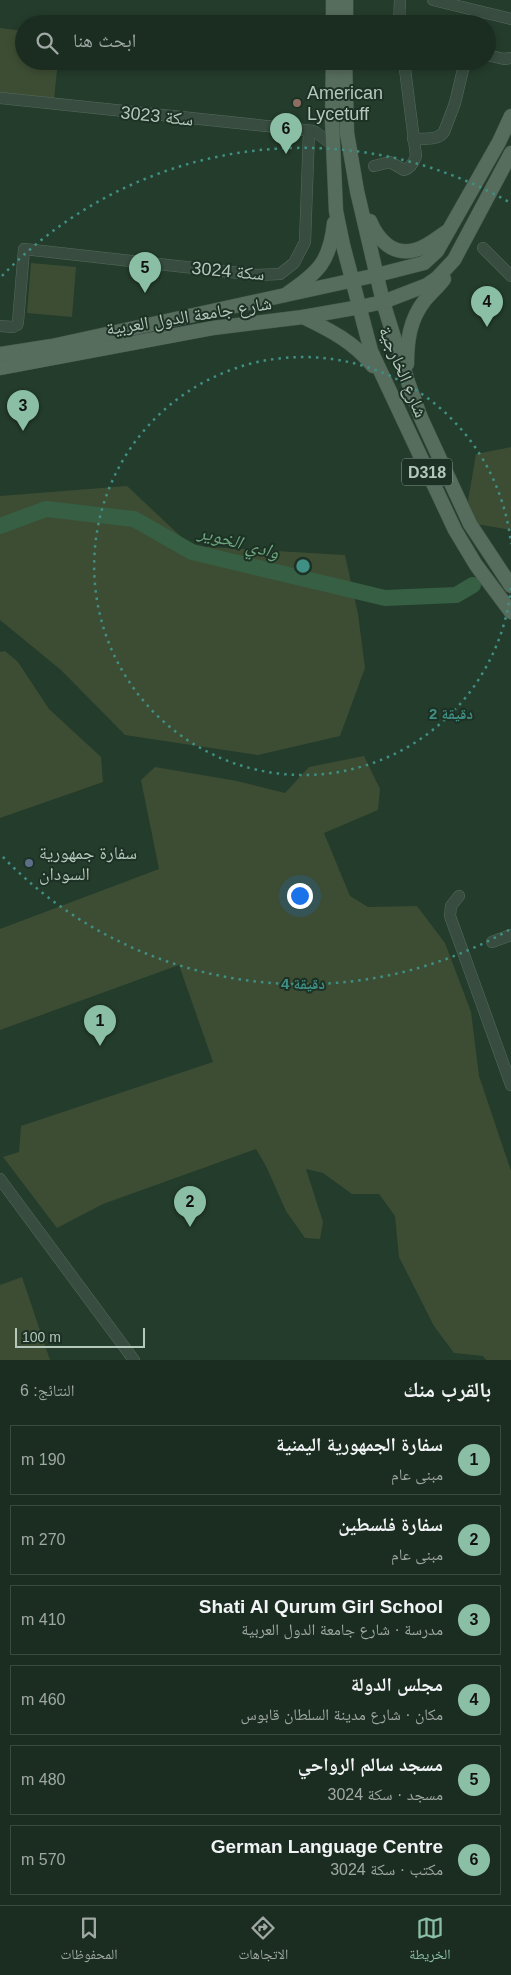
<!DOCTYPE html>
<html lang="ar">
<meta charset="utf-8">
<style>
:root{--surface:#1b2d21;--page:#24352a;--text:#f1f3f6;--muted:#a0a8a5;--line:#39493f;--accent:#8abfa5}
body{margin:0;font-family:Arial,"Noto Naskh Arabic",sans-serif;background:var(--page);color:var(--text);direction:rtl}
.scale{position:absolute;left:15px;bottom:12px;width:130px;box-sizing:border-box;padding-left:5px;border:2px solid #b4c8bb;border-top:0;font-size:14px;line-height:18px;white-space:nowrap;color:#b4c8bb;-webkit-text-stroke:4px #1d3124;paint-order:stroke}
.you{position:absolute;left:299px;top:895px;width:18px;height:18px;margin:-12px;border:4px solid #fff;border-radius:50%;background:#1a73e8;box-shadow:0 0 0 8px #1a73e833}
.badge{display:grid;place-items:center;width:32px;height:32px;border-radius:50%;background:var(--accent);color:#111;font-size:16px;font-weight:700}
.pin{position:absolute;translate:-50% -41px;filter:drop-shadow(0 1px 2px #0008)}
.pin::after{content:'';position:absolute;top:26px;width:18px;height:15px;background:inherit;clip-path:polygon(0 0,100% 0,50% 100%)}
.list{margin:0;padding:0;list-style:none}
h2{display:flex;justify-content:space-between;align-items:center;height:65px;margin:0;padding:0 20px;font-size:21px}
h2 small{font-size:16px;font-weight:400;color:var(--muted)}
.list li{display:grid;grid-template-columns:32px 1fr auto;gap:15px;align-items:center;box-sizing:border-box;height:70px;margin:0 10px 10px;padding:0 10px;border:1px solid var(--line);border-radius:0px}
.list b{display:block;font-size:19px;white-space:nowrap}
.list p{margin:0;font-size:16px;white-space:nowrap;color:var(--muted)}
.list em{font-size:16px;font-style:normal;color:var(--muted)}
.icon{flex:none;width:28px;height:28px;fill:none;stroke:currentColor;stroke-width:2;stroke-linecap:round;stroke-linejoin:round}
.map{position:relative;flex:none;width:511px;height:1360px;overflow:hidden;direction:ltr}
.search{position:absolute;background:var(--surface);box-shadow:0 2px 8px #0003;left:15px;right:15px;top:15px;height:55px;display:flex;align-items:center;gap:12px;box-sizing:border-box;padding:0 18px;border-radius:28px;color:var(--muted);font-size:19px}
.sheet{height:545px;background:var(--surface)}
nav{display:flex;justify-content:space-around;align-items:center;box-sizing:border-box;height:70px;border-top:1px solid var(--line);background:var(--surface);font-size:14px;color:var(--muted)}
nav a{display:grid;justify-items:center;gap:2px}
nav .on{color:var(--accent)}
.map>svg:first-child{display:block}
.green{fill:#3d4d33}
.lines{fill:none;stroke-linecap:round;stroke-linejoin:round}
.river{stroke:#365f43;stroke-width:16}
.minor-casing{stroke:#566a5d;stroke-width:12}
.major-casing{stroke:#44584b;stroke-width:15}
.minor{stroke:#384c3f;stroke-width:11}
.major{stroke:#566c5d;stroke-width:14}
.ring{fill:none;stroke:#408f85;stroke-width:2.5;stroke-dasharray:2.5 5}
.education-dot{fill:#8d6e63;stroke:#1d3124;stroke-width:2}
.service-dot{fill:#5c6f8a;stroke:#1d3124;stroke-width:2}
.labels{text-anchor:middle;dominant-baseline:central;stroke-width:4;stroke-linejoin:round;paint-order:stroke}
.shield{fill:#1d3124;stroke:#879b8e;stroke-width:1}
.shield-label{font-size:16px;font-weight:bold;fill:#b4c8bb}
.poi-label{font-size:18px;fill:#b4c8bb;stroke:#1d3124;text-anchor:start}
.street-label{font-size:18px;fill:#b4c8bb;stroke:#1d3124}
.water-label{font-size:19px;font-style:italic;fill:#6ea680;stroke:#1d3124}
.centre{fill:#408f85;stroke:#1d3124;stroke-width:2.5}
.ring-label{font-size:15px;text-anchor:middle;font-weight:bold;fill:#408f85;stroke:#1d3124;stroke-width:4;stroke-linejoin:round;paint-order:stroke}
</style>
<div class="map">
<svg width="511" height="1360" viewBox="0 0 511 1360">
<rect width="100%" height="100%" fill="#243c2c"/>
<!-- green -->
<g class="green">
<path d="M 0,28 L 24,31 L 24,61 L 58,61 L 54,99 L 0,93 Z"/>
<path d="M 31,263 L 76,267 L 72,317 L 27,313 Z"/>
<path d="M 511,447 L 511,530 L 476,524 L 468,501 L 476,454 Z"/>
<path d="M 127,486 L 191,546 L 345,555 L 358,614 L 365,668 L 340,736 L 258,755 L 125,735 L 61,670 L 0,620 L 0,496 Z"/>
<path d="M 5,651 L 18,662 L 49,709 L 101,757 L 103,782 L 0,818 L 0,652 Z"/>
<path d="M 364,756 L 380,789 L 378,810 L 324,833 L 350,896 L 368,907 L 417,906 L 445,943 L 471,1012 L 479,1076 L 511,1171 L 511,1360 L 486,1360 L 483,1356 L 454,1353 L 434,1326 L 399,1257 L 395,1216 L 379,1194 L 352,1194 L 323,1173 L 306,1169 L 323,1222 L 320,1239 L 305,1238 L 286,1211 L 266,1166 L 256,1149 L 103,1204 L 57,1228 L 3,1157 L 19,1152 L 21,1126 L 213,1062 L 179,965 L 0,1030 L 0,929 L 159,869 L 141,780 L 155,767 L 237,781 L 285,793 L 309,767 Z"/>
<path d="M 22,1277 L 50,1360 L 0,1360 L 0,1285 Z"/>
</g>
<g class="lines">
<!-- river -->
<path class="river" d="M 0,526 L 46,509 L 134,519 L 192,552 L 385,598 L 456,595 L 473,585"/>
<!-- minor casing -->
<g class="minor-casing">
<g id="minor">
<path d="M 433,0 L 511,19"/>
<path d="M 399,24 L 400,0"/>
<path d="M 487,55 L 504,59 L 511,58"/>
<path d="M 0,98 L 314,131 L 333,145"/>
<path d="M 413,139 C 424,138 437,141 444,132 L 455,103 L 465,61"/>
<path d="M 374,166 L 390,162 L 404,170 C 411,168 414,162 416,156 L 404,61"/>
<path d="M 483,248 L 511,276"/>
<path d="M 0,326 L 13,327 L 17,325 L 18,322 L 24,249 L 257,275 L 280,274 L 294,263 L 305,242 L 309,131"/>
<path d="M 459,896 L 451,906 L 450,916 L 511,1085"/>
<path d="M 492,942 L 511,935"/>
<path d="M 0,1179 L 134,1360"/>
</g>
</g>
<!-- major casing -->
<g class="major-casing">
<g id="major">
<path d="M 333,24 L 333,0"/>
<path d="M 346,24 L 346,0"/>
<path d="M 333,61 L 332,121 L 336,211 L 343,245 L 371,351 L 455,530 L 476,565 L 511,612"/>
<path d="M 345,61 L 347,133 L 357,191 L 383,302 L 408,382 L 421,418 L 470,524 L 511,586"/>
<path d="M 370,221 C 378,240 393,256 415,250 C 427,247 437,238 446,232"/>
<path d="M 288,293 C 319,272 330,261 334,223"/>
<path d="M 303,317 C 330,330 354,342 373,366"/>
<path d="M 0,354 L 52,346 L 377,275 L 424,263 L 437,251 L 499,142 L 511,116"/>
<path d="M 407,364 C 407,340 410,319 425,300 C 431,293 438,287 444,279"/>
<path d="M 0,368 L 213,328 L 303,317 L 360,307 L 383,302 L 427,285 L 437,278 L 454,260 L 511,153"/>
</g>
</g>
<!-- minor -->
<use href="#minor" class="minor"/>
<!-- major -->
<use href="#major" class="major"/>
</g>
<!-- distance rings -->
<g class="ring">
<path d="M511 588A209 209 0 1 1 511 544"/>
<path d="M509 930A418 418 0 0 1 2 856M2 276A418 418 0 0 1 509 202"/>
</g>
<!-- markers -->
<circle class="education-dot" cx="297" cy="103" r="5"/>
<circle class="service-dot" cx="29" cy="863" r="5"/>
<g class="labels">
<!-- shield labels -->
<rect class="shield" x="402" y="458.5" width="50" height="27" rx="4"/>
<g class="shield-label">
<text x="427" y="472">D318</text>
</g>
<!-- poi labels -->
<g class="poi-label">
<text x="307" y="93">American<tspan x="307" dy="21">Lycetuff</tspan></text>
<text x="39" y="853">سفارة جمهورية<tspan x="39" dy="21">السودان</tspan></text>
</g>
<!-- street labels -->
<g class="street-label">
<text transform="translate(157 116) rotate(6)">سكة 3023</text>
<text transform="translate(228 271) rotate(5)">سكة 3024</text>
<text transform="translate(189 316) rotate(-9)">شارع جامعة الدول العربية</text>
<text transform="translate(403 372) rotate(67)">شارع الخارجية</text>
</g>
<!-- water labels -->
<g class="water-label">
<text transform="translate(239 542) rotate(15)">وادي الخوير</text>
</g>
</g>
<circle cx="303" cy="566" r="8" class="centre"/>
<g class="ring-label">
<text x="451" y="719">2 دقيقة</text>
<text x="303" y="989">4 دقيقة</text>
</g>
</svg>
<div class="scale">100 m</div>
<div class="you"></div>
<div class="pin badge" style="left:100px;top:1046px">1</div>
<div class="pin badge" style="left:190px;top:1227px">2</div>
<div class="pin badge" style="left:23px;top:431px">3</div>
<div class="pin badge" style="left:487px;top:327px">4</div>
<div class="pin badge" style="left:145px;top:293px">5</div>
<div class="pin badge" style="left:286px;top:154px">6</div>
<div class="search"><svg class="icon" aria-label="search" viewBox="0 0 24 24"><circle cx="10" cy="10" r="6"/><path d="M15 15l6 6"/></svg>ابحث هنا</div>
</div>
<section class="sheet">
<h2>بالقرب منك<small>النتائج: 6</small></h2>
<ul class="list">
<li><span class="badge">1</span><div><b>سفارة الجمهورية اليمنية</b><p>مبنى عام</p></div><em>190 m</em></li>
<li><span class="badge">2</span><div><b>سفارة فلسطين</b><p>مبنى عام</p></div><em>270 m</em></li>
<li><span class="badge">3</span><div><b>Shati Al Qurum Girl School</b><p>مدرسة · شارع جامعة الدول العربية</p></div><em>410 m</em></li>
<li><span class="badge">4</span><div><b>مجلس الدولة</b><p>مكان · شارع مدينة السلطان قابوس</p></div><em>460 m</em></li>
<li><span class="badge">5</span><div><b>مسجد سالم الرواحي</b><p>مسجد · سكة 3024</p></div><em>480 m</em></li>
<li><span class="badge">6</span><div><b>German Language Centre</b><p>مكتب · سكة 3024</p></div><em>570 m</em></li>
</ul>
</section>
<nav>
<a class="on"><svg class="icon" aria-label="map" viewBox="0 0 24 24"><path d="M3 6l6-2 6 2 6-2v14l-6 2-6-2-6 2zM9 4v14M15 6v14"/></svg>الخريطة</a>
<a><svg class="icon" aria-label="directions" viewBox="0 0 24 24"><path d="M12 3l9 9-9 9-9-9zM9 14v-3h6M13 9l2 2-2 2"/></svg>الاتجاهات</a>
<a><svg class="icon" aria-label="saved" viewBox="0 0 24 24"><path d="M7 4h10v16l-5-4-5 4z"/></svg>المحفوظات</a>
</nav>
